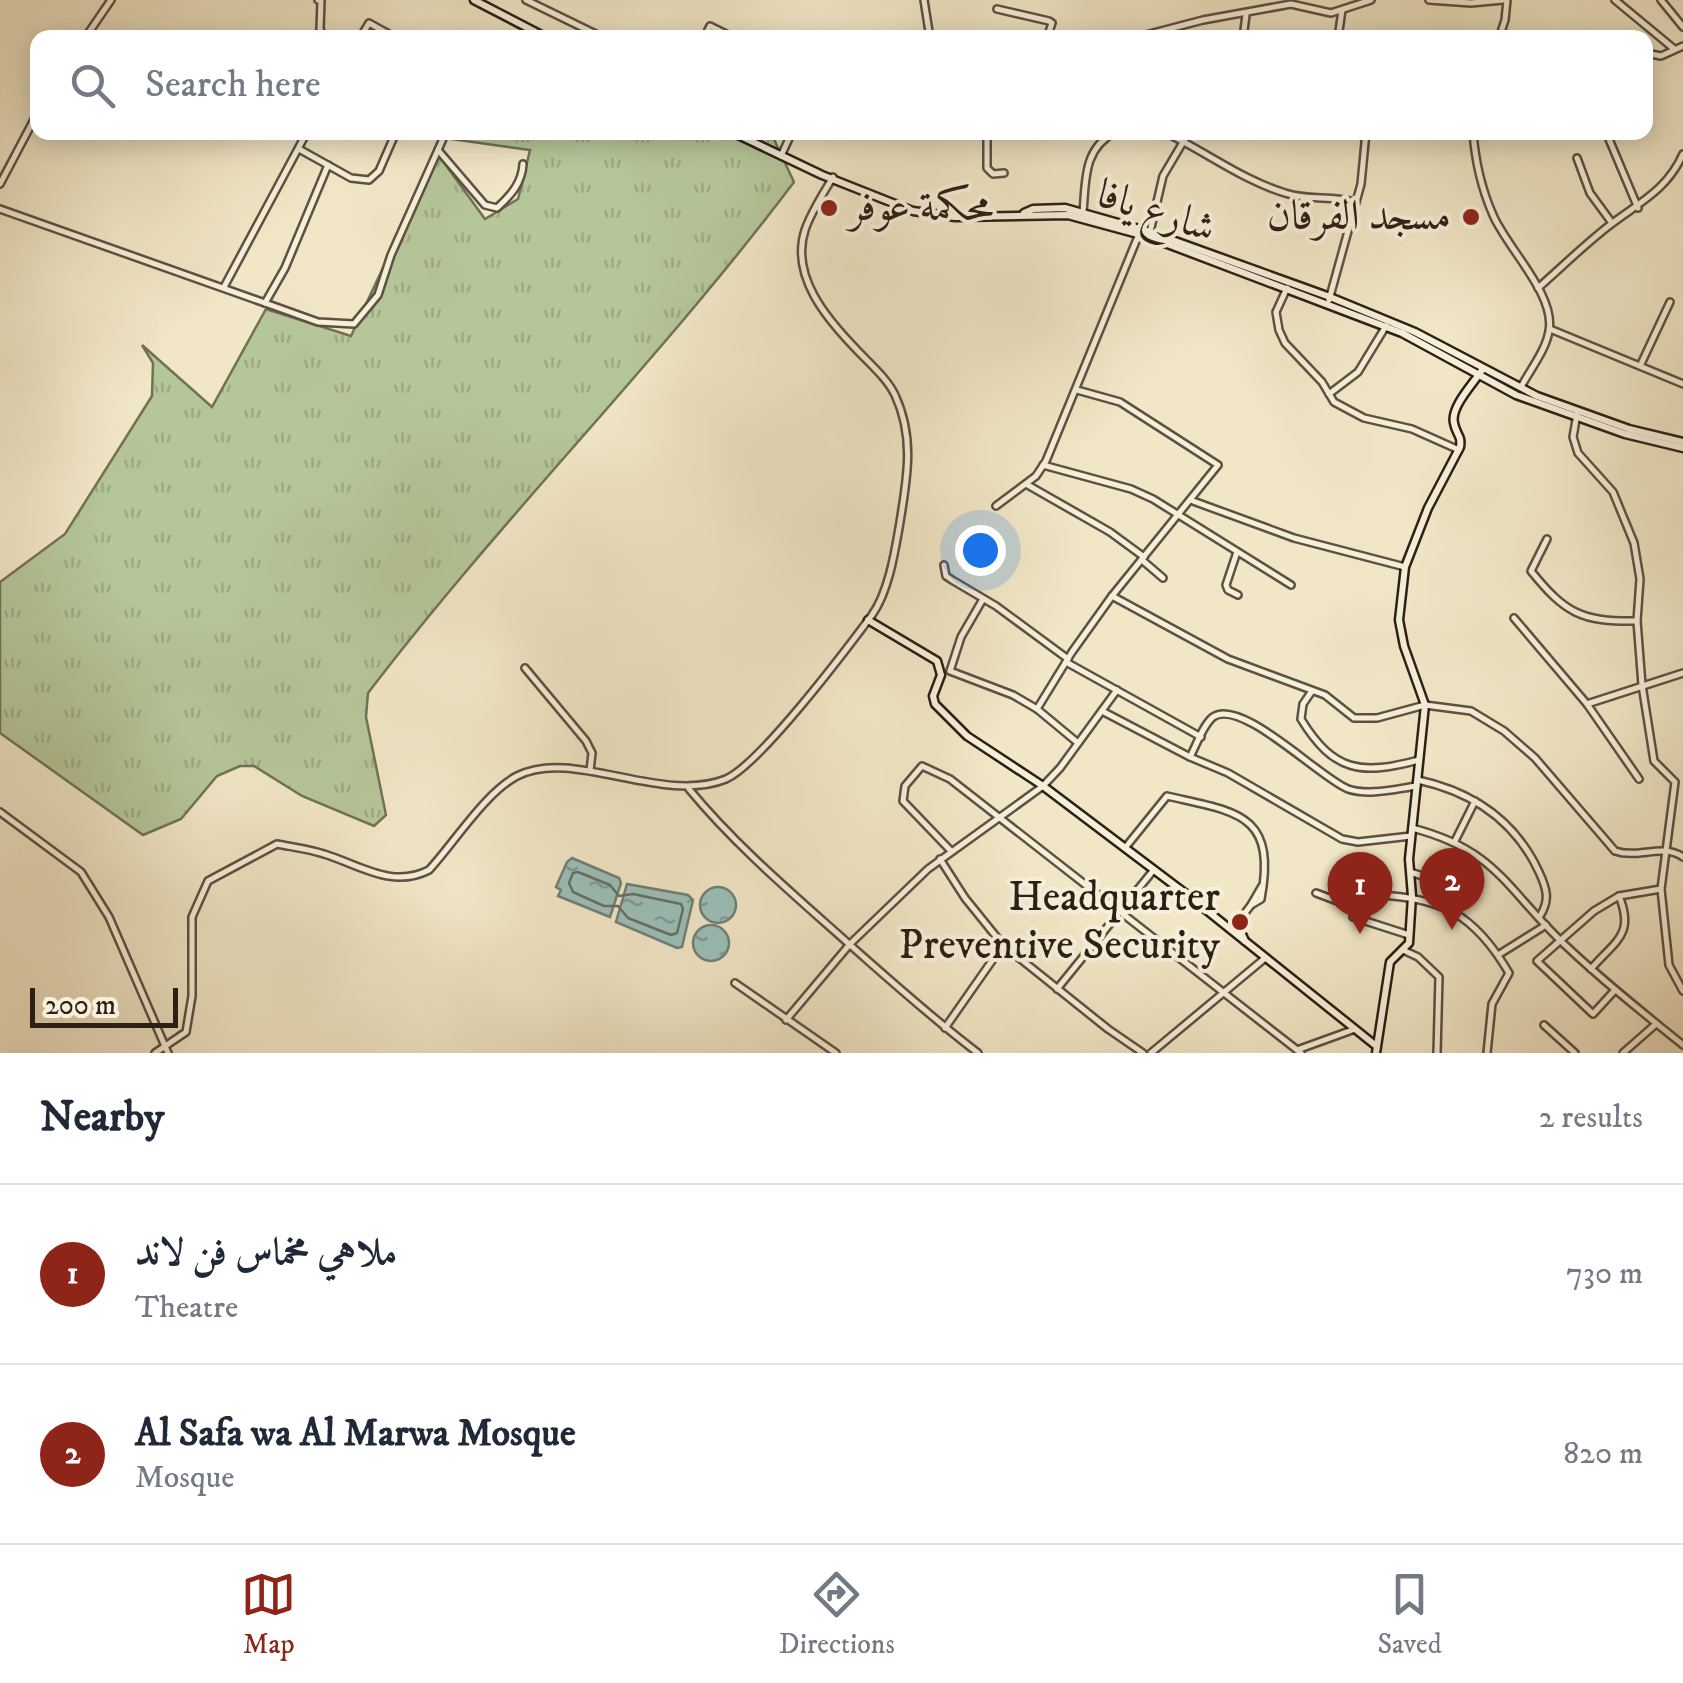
<!DOCTYPE html>
<meta charset="utf-8">
<style>
:root{--surface:#fff;--page:#f2f2f3;--text:#1f2937;--muted:#747a83;--line:#e0e1e3;--accent:#8f2418}
body{margin:0;font-family:"IM FELL DW Pica",Amiri,serif;background:var(--page);color:var(--text)}
.scale{position:absolute;left:30px;bottom:25px;width:148px;box-sizing:border-box;padding-left:10px;border:5px solid #2c1f15;border-top:0;font-size:28px;line-height:35px;white-space:nowrap;color:#2c1f15;-webkit-text-stroke:8px #f6efda;paint-order:stroke}
.you{position:absolute;left:980px;top:550px;width:35px;height:35px;margin:-25px;border:8px solid #fff;border-radius:50%;background:#1a73e8;box-shadow:0 0 0 15px #1a73e833}
.badge{display:grid;place-items:center;width:65px;height:65px;border-radius:50%;background:var(--accent);color:#fff;font-size:32px;font-weight:700}
.pin{position:absolute;translate:-50% -82px;filter:drop-shadow(0 2px 5px #0008)}
.pin::after{content:'';position:absolute;top:52px;width:35px;height:30px;background:inherit;clip-path:polygon(0 0,100% 0,50% 100%)}
.list{margin:0;padding:0;list-style:none}
h2{display:flex;justify-content:space-between;align-items:center;height:130px;margin:0;padding:0 40px;font-size:42px}
h2 small{font-size:32px;font-weight:400;color:var(--muted)}
.list li{display:grid;grid-template-columns:65px 1fr auto;gap:30px;align-items:center;box-sizing:border-box;height:180px;padding:0 40px;border-top:2px solid var(--line)}
.list b{display:block;font-size:38px;white-space:nowrap}
.list p{margin:0;font-size:32px;white-space:nowrap;color:var(--muted)}
.list em{font-size:32px;font-style:normal;color:var(--muted)}
.icon{flex:none;width:55px;height:55px;fill:none;stroke:currentColor;stroke-width:2;stroke-linecap:round;stroke-linejoin:round}
.map{position:relative;flex:none;width:1683px;height:1053px;overflow:hidden}
.search{position:absolute;background:var(--surface);box-shadow:0 5px 25px #0003;left:30px;right:30px;top:30px;height:110px;display:flex;align-items:center;gap:25px;box-sizing:border-box;padding:0 35px;border-radius:20px;color:var(--muted);font-size:38px}
.sheet{height:490px;background:var(--surface)}
nav{display:flex;justify-content:space-around;align-items:center;box-sizing:border-box;height:140px;border-top:2px solid var(--line);background:var(--surface);font-size:28px;color:var(--muted)}
nav a{display:grid;justify-items:center;gap:5px}
nav .on{color:var(--accent)}
.map>svg:first-child{display:block}
.grass{fill:url(#grass-tufts);stroke:#707257;stroke-width:2.5}
.water{fill:url(#water-ripples);stroke:#6f7f77;stroke-width:2.5}
.lines{fill:none;stroke-linecap:round;stroke-linejoin:round}
.shore{stroke:#646f66;stroke-width:2.5}
.street-casing{stroke:#5d5141;stroke-width:10}
.secondary-casing{stroke:#2c1f15;stroke-width:11}
.street{stroke:#f6efda;stroke-width:5}
.secondary{stroke:#f6efda;stroke-width:6}
.poi-dot{fill:#8f2418;stroke:#f6efda;stroke-width:4}
.labels{text-anchor:middle;dominant-baseline:central;stroke-width:8;stroke-linejoin:round;paint-order:stroke}
.poi-label{font-size:42px;fill:#2c1f15;stroke:#f6efda;text-anchor:end}
.street-label{font-size:42px;fill:#2c1f15;stroke:#f6efda}
</style>
<div class="map">
<svg width="1683" height="1053" viewBox="0 0 1683 1053">
<defs>
<pattern id="grass-tufts" width="24" height="20" patternUnits="userSpaceOnUse" patternTransform="scale(2.5)"><rect width="24" height="20" fill="#b5c699"/><path d="M3 7l-1-3M5 7V3M7 7l1-3M15 17l-1-3M17 17v-4M19 17l1-3" fill="none" stroke="#9caa83"/></pattern>
<pattern id="water-ripples" width="26" height="14" patternUnits="userSpaceOnUse" patternTransform="scale(2.5)"><rect width="26" height="14" fill="#9bbfb8"/><path d="M2 4q2-2 4 0t4 0M15 11q2-2 4 0t4 0" fill="none" stroke="#7f9b94"/></pattern>
</defs>
<rect width="100%" height="100%" fill="#f1e6c6"/>
<filter id="stains"><feTurbulence type="fractalNoise" baseFrequency=".002" numOctaves="4"/><feColorMatrix values="0 0 0 0 .2 0 0 0 0 .09 0 0 0 0 .02 0 0 0 .5 -.17"/></filter>
<radialGradient id="worn" r=".72"><stop offset=".6" stop-color="#630" stop-opacity="0"/><stop offset="1" stop-color="#630" stop-opacity=".3"/></radialGradient>
<!-- grass -->
<path class="grass" d="M 446,133 L 771,133 L 794,182 C 661,359 503,516 368,693 L 366,717 L 386,815 L 374,826 L 302,796 L 254,766 L 240,766 L 217,776 L 181,819 L 143,835 L 0,733 L 0,582 L 65,534 L 152,396 L 153,363 L 142,345 L 212,407 L 266,309 L 351,336 L 437,153 L 485,219 L 518,199 L 530,150 L 444,138 Z"/>
<!-- water -->
<g class="water">
<path d="M 572,858 L 619,878 L 621,883 L 610,917 L 558,896 L 561,890 L 556,887 L 567,862 Z"/>
<path d="M 627,884 L 688,895 L 693,900 L 682,947 L 677,948 L 616,922 Z"/>
<circle cx="718" cy="905" r="18"/>
<circle cx="711" cy="943" r="18"/>
</g>
<g class="lines">
<!-- shore -->
<path class="shore" d="M 578,872 L 610,885 L 619,896 L 633,894 L 681,904 L 683,909 L 677,933 L 671,935 L 628,918 L 618,906 L 604,906 L 573,892 L 569,883 L 573,873 Z"/>
<!-- street casing -->
<g class="street-casing">
<g id="street">
<path d="M 318,0 L 321,0 L 320,29 L 324,38"/>
<path d="M 526,0 L 604,38"/>
<path d="M 924,0 L 930,38"/>
<path d="M 1429,0 L 1471,3 L 1503,0"/>
<path d="M 1615,0 L 1673,48"/>
<path d="M 1661,0 L 1683,27"/>
<path d="M 997,9 L 1049,21 L 1052,23 L 1047,38"/>
<path d="M 85,38 L 111,0"/>
<path d="M 360,38 L 369,23 L 396,38"/>
<path d="M 704,38 L 710,26 L 734,38"/>
<path d="M 1134,38 L 1203,20 L 1291,4 L 1331,13 L 1371,0"/>
<path d="M 1243,38 L 1246,15"/>
<path d="M 1338,38 L 1342,10"/>
<path d="M 1499,38 L 1505,20 L 1507,0"/>
<path d="M 1646,53 L 1661,56 L 1683,46"/>
<path d="M 446,132 L 438,150 L 485,205 L 497,208 C 511,195 522,183 523,164"/>
<path d="M 987,132 L 987,168 L 993,174 L 1004,173"/>
<path d="M 1164,132 C 1205,151 1242,180 1285,193 C 1308,201 1332,195 1355,202"/>
<path d="M 1473,132 C 1475,159 1482,190 1493,215 C 1507,248 1556,295 1549,331 C 1546,350 1530,370 1521,387"/>
<path d="M 1606,132 L 1638,208"/>
<path d="M 299,149 L 351,178 L 369,180 L 379,171 L 396,132"/>
<path d="M 781,156 L 792,132"/>
<path d="M 1577,158 L 1590,193 L 1612,223"/>
<path d="M 0,184 L 38,112"/>
<path d="M 0,209 L 265,303 L 285,268 L 328,165"/>
<path d="M 1083,212 C 1086,180 1083,149 1115,132"/>
<path d="M 1150,232 L 1163,176 L 1189,132"/>
<path d="M 224,287 L 307,132"/>
<path d="M 1287,288 L 1276,312 L 1279,330 L 1285,343 L 1322,382 L 1334,402 L 1364,418 L 1412,429 L 1459,450"/>
<path d="M 1538,288 C 1562,267 1585,244 1610,225 C 1640,202 1667,190 1683,154"/>
<path d="M 1329,300 L 1361,184 L 1366,132"/>
<path d="M 265,303 L 318,322 L 354,324 L 378,295 L 391,255 L 438,150"/>
<path d="M 1550,329 L 1683,384"/>
<path d="M 1641,364 L 1670,302"/>
<path d="M 1077,390 L 1120,402 L 1218,465 L 1112,596 L 1072,652 L 1037,709 L 1078,743"/>
<path d="M 1329,394 L 1358,372 L 1386,326"/>
<path d="M 1577,414 L 1573,437 L 1578,453 L 1613,492 L 1634,543 L 1640,579 L 1637,621 L 1642,685 L 1654,761 L 1675,782 L 1661,889"/>
<path d="M 1043,465 L 1131,489 L 1153,499 L 1291,585"/>
<path d="M 1026,484 L 1110,532 L 1144,557"/>
<path d="M 1193,501 L 1294,538 L 1405,567"/>
<path d="M 996,506 L 1036,476 L 1046,461 L 1139,234"/>
<path d="M 1547,539 L 1531,571 C 1565,613 1581,622 1637,621"/>
<path d="M 1237,552 L 1226,585 L 1228,590 L 1238,595"/>
<path d="M 1142,560 L 1163,578"/>
<path d="M 944,565 L 946,576 L 952,580 L 996,606 L 1068,659"/>
<path d="M 1112,596 L 1228,659 L 1325,695 L 1354,718 L 1377,718 L 1425,705 L 1471,711 L 1504,731 L 1535,758 L 1615,851 C 1638,859 1663,843 1683,857"/>
<path d="M 983,599 L 961,637 L 950,671 L 1013,695 L 1037,709"/>
<path d="M 1514,618 L 1587,704 L 1639,779"/>
<path d="M 1066,662 L 1201,737"/>
<path d="M 525,668 L 586,741 L 592,753 L 590,771"/>
<path d="M 1312,691 L 1303,704 L 1301,719 C 1334,773 1362,775 1419,760"/>
<path d="M 1587,704 L 1683,673"/>
<path d="M 1102,711 L 1190,757 L 1228,773 L 1342,839 L 1358,842 L 1411,836"/>
<path d="M 1190,757 C 1196,746 1203,725 1213,717 C 1241,697 1321,779 1348,789 C 1369,796 1395,789 1417,786"/>
<path d="M 1418,780 C 1473,792 1515,820 1539,872 C 1547,889 1550,900 1540,916"/>
<path d="M 689,789 C 736,846 793,894 849,944 C 891,981 933,1019 978,1053"/>
<path d="M 0,812 L 81,872 L 109,917 L 168,1053"/>
<path d="M 1412,828 C 1497,850 1506,889 1564,944 C 1602,980 1642,1012 1683,1045"/>
<path d="M 1455,841 L 1475,801"/>
<path d="M 1125,848 L 1167,796 C 1237,812 1277,813 1261,899 L 1251,905 L 1262,886"/>
<path d="M 951,851 L 903,801 L 905,786 L 922,766 L 950,779 L 1301,1053"/>
<path d="M 940,859 L 965,898 L 1003,945 L 1108,1029 L 1143,1053"/>
<path d="M 1410,872 L 1457,887"/>
<path d="M 1316,893 L 1356,908 L 1353,917 L 1409,935"/>
<path d="M 1376,895 C 1442,897 1475,915 1509,973 L 1492,1004 L 1487,1053"/>
<path d="M 1232,930 L 1251,905"/>
<path d="M 1403,950 L 1418,957 L 1439,977 L 1437,1053"/>
<path d="M 1498,955 L 1546,925"/>
<path d="M 1591,969 C 1615,941 1635,935 1619,896"/>
<path d="M 735,983 L 836,1053"/>
<path d="M 1057,989 L 1152,872"/>
<path d="M 1615,990 L 1593,1014 L 1537,961 L 1594,911 L 1619,896 L 1661,889 L 1669,965 L 1683,991"/>
<path d="M 786,1020 L 850,944 L 928,869 L 1043,786 L 1060,768 L 1117,690"/>
<path d="M 1544,1025 L 1575,1053"/>
<path d="M 945,1028 L 1003,945"/>
<path d="M 1297,1050 L 1355,1029"/>
<path d="M 155,1053 L 186,1032 L 192,996 L 192,917 L 208,881 L 277,844 C 292,847 309,849 324,854 C 360,865 392,889 429,870 C 454,843 485,793 517,776 C 573,747 661,805 726,779 C 760,764 846,650 872,615 C 889,591 895,551 900,522 C 907,478 915,438 895,395 C 887,378 869,363 856,349 C 827,319 790,276 805,230 C 811,212 823,194 833,177"/>
<path d="M 1151,1053 L 1264,959"/>
<path d="M 1623,1053 L 1656,1024"/>
</g>
</g>
<!-- secondary casing -->
<g class="secondary-casing">
<g id="secondary">
<path d="M 474,0 L 547,38"/>
<path d="M 732,132 L 822,175 L 913,211 L 955,217 L 1068,215 L 1149,237 L 1402,333 L 1516,395 L 1625,434 L 1683,448"/>
<path d="M 1024,213 L 1033,209 L 1065,208 L 1150,232 L 1330,297 L 1415,332 L 1537,396 L 1629,429 L 1683,442"/>
<path d="M 868,620 L 937,661 L 941,675 L 933,696 L 935,704 L 967,736 L 1043,786 L 1190,897 L 1375,1045"/>
<path d="M 1240,919 L 1240,930 L 1245,941"/>
<path d="M 1376,1053 L 1390,962 L 1409,943 L 1412,896 L 1409,859 L 1425,705 L 1404,646 L 1399,620 L 1405,567 L 1428,508 L 1460,447 C 1462,435 1456,435 1454,423 C 1450,407 1474,383 1482,370"/>
</g>
</g>
<!-- street -->
<use href="#street" class="street"/>
<!-- secondary -->
<use href="#secondary" class="secondary"/>
</g>
<!-- markers -->
<g class="poi-dot">
<circle cx="829" cy="208" r="10"/>
<circle cx="1471" cy="217" r="10"/>
<circle cx="1240" cy="922" r="10"/>
</g>
<g class="labels">
<!-- poi labels -->
<g class="poi-label">
<text x="849" y="208" text-anchor="start">محكمة عوفر</text>
<text x="1451" y="217">مسجد الفرقان</text>
<text x="1220" y="898">Headquarter<tspan x="1220" dy="48">Preventive Security</tspan></text>
</g>
<!-- street labels -->
<g class="street-label">
<text transform="translate(1156 212) rotate(18)">شارع يافا</text>
</g>
</g>
<rect width="100%" height="100%" filter="url(#stains)"/>
<rect width="100%" height="100%" fill="url(#worn)"/>
</svg>
<div class="scale">200 m</div>
<div class="you"></div>
<div class="pin badge" style="left:1360px;top:934px">1</div>
<div class="pin badge" style="left:1452px;top:930px">2</div>
<div class="search"><svg class="icon" aria-label="search" viewBox="0 0 24 24"><circle cx="10" cy="10" r="6"/><path d="M15 15l6 6"/></svg>Search here</div>
</div>
<section class="sheet">
<h2>Nearby<small>2 results</small></h2>
<ul class="list">
<li><span class="badge">1</span><div><b>ملاهي مخماس فن لاند</b><p>Theatre</p></div><em>730 m</em></li>
<li><span class="badge">2</span><div><b>Al Safa wa Al Marwa Mosque</b><p>Mosque</p></div><em>820 m</em></li>
</ul>
</section>
<nav>
<a class="on"><svg class="icon" aria-label="map" viewBox="0 0 24 24"><path d="M3 6l6-2 6 2 6-2v14l-6 2-6-2-6 2zM9 4v14M15 6v14"/></svg>Map</a>
<a><svg class="icon" aria-label="directions" viewBox="0 0 24 24"><path d="M12 3l9 9-9 9-9-9zM9 14v-3h6M13 9l2 2-2 2"/></svg>Directions</a>
<a><svg class="icon" aria-label="saved" viewBox="0 0 24 24"><path d="M7 4h10v16l-5-4-5 4z"/></svg>Saved</a>
</nav>
